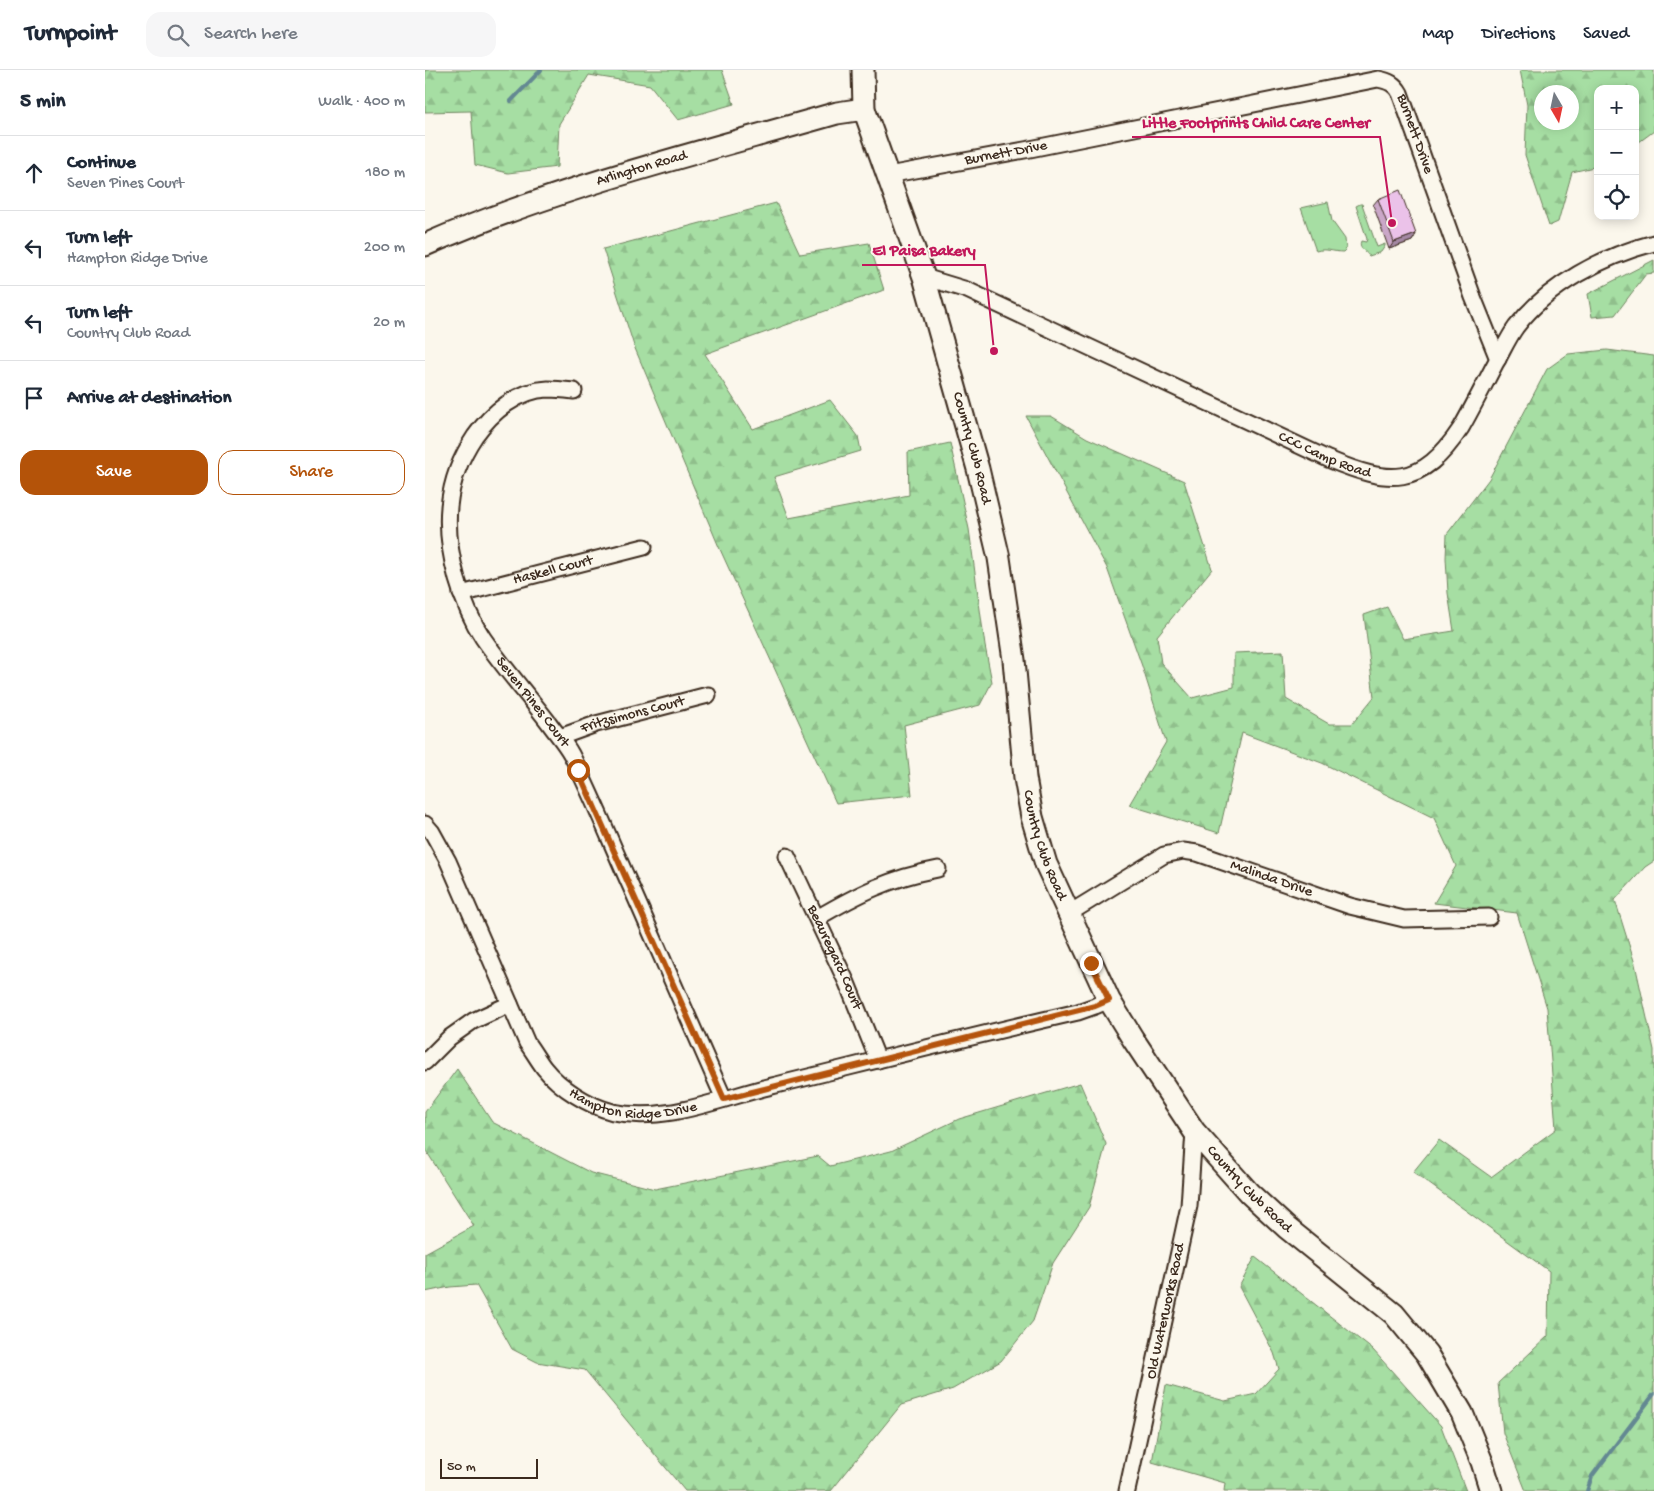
<!DOCTYPE html>
<meta charset="utf-8">
<style>
:root{--surface:#fff;--page:#f6f6f7;--text:#1f2937;--muted:#747a83;--line:#e0e1e3;--accent:#b45309}
body{margin:0;font-family:"Gochi Hand",sans-serif;background:var(--page);color:var(--text)}
.controls{position:absolute;right:15px;top:15px;display:grid;overflow:hidden;border-radius:10px;box-shadow:0 2px 12px #0003}
.controls button{width:45px;height:45px;display:grid;place-items:center;padding:0;border:0;border-bottom:1px solid var(--line);background:var(--surface);color:var(--text);font:25px sans-serif}
.compass{position:absolute;left:1109px;top:15px;width:45px;height:45px;border-radius:50%;background:var(--surface);box-shadow:0 2px 12px #0003;rotate:171deg}
.scale{position:absolute;left:15px;bottom:12px;width:98px;box-sizing:border-box;padding-left:5px;border:2px solid #3b2a1e;border-top:0;font-size:14px;line-height:18px;white-space:nowrap;color:#3b2a1e;-webkit-text-stroke:4px #fbf7ec;paint-order:stroke}
.stop{position:absolute;width:15px;height:15px;margin:-11px;border:4px solid #b45309;border-radius:50%;background:#fff}
.stop.end{background:#b45309;border-color:#fff;box-shadow:0 1px 5px #0008}
.list{margin:0;padding:0;list-style:none}
h2{display:flex;justify-content:space-between;align-items:center;height:65px;margin:0;padding:0 20px;font-size:21px}
h2 small{font-size:16px;font-weight:400;color:var(--muted)}
.list li{display:grid;grid-template-columns:32px 1fr auto;gap:15px;align-items:center;box-sizing:border-box;height:75px;padding:0 20px;border-top:1px solid var(--line)}
.list b{display:block;font-size:19px;white-space:nowrap}
.list p{margin:0;font-size:16px;white-space:nowrap;color:var(--muted)}
.list em{font-size:16px;font-style:normal;color:var(--muted)}
.actions{display:flex;gap:10px;padding:15px 20px}
.actions a{flex:1;padding:11px 0;border:1px solid var(--accent);border-radius:15px;text-align:center;font-size:18px;color:var(--accent)}
.actions .main{background:var(--accent);color:#fff}
.icon{flex:none;width:28px;height:28px;fill:none;stroke:currentColor;stroke-width:2;stroke-linecap:round;stroke-linejoin:round}
.map{position:relative;flex:none;width:1229px;height:1421px;overflow:hidden}
header{display:flex;align-items:center;gap:30px;box-sizing:border-box;height:70px;padding:0 25px;background:var(--surface);border-bottom:1px solid var(--line)}
header strong{font-size:24px}
nav{display:flex;gap:28px;margin-inline-start:auto;font-size:18px}
.search{width:350px;height:45px;background:var(--page);display:flex;align-items:center;gap:12px;box-sizing:border-box;padding:0 18px;border-radius:15px;color:var(--muted);font-size:19px}
main{display:flex}
aside{flex:1;background:var(--surface)}
.map>svg:first-child{display:block}
.forest{fill:url(#forest-firs);stroke:#708460;fill-rule:evenodd}
.park{fill:#a6dea3;stroke:#708460}
.lines{fill:none;stroke-linecap:round;stroke-linejoin:round}
.stream{stroke:#648892;stroke-width:4}
.street-casing{stroke:#3b2a1e;stroke-width:19}
.secondary-casing{stroke:#3b2a1e;stroke-width:25}
.street{stroke:#fbf7ec;stroke-width:15}
.secondary{stroke:#fbf7ec;stroke-width:21}
.wall{fill:#caa7c8;stroke:#3b2a1e}
.shaded-wall{fill:#a488a3;stroke:#3b2a1e}
.building{fill:#ebc2e9;stroke:#3b2a1e}
.route{stroke:#b45309;stroke-width:6}
.labels{text-anchor:middle;dominant-baseline:central;stroke-width:4;stroke-linejoin:round;paint-order:stroke}
.street-label{font-size:15px;fill:#3b2a1e;stroke:#fbf7ec}
.leader{fill:none;stroke:#c2185b;stroke-width:2}
.callout-dot{fill:#c2185b;stroke:#fbf7ec;stroke-width:2}
.callout-label{font-size:16px;text-anchor:middle;font-weight:bold;fill:#c2185b;stroke:#fbf7ec;stroke-width:4;stroke-linejoin:round;paint-order:stroke}
</style>
<header>
<strong>Turnpoint</strong>
<div class="search"><svg class="icon" aria-label="search" viewBox="0 0 24 24"><circle cx="10" cy="10" r="6"/><path d="M15 15l6 6"/></svg>Search here</div>
<nav><a>Map</a><a>Directions</a><a>Saved</a></nav>
</header>
<main>
<aside>
<h2>5 min<small>Walk · 400 m</small></h2>
<ul class="list">
<li><svg class="icon" aria-label="ahead" viewBox="0 0 24 24"><path d="M12 20V5M6 11l6-6 6 6"/></svg><div><b>Continue</b><p>Seven Pines Court</p></div><em>180 m</em></li>
<li><svg class="icon" aria-label="left" viewBox="0 0 24 24"><path d="M17 20v-9H6M10 6l-5 5 5 5"/></svg><div><b>Turn left</b><p>Hampton Ridge Drive</p></div><em>200 m</em></li>
<li><svg class="icon" aria-label="left" viewBox="0 0 24 24"><path d="M17 20v-9H6M10 6l-5 5 5 5"/></svg><div><b>Turn left</b><p>Country Club Road</p></div><em>20 m</em></li>
<li><svg class="icon" aria-label="arrive" viewBox="0 0 24 24"><path d="M6 21V4h12l-3 4 3 4H6"/></svg><div><b>Arrive at destination</b></div></li>
</ul>
<div class="actions"><a class="main">Save</a><a>Share</a></div>
</aside>
<div class="map">
<svg width="1229" height="1421" viewBox="0 0 1229 1421">
<defs>
<pattern id="forest-firs" width="22" height="20" patternUnits="userSpaceOnUse" patternTransform="scale(1.25)"><rect width="22" height="20" fill="#a6dea3"/><path d="M5 1l3.5 6h-7zM16 11l3.5 6h-7z" fill="#90bf8c"/></pattern>
</defs>
<rect width="100%" height="100%" fill="#fbf7ec"/>
<filter id="ink" filterUnits="userSpaceOnUse"><feTurbulence type="fractalNoise" baseFrequency=".02" numOctaves="2"/><feDisplacementMap in="SourceGraphic" scale="10" xChannelSelector="R" yChannelSelector="G"/><feConvolveMatrix kernelMatrix="1 2 1 2 8 2 1 2 1" color-interpolation-filters="sRGB"/></filter>
<g filter="url(#ink)">
<!-- forest -->
<g class="forest">
<path d="M 0,0 L 297,0 L 309,34 L 253,50 L 225,15 L 164,5 L 134,54 L 132,97 L 83,103 L 50,95 L 46,41 L 0,42 Z"/>
<path d="M 1095,0 L 1229,0 L 1229,61 L 1210,75 L 1210,19 L 1173,19 L 1173,96 L 1147,102 L 1133,152 L 1124,156 L 1100,85 L 1102,35 ZM 1116,22 L 1146,22 L 1146,52 L 1116,52 Z"/>
<path d="M 351,133 L 375,184 L 444,173 L 459,220 L 280,284 L 328,359 L 405,330 L 433,366 L 436,381 L 349,407 L 364,448 L 484,425 L 483,382 L 525,373 L 544,459 L 560,576 L 567,612 L 555,635 L 479,655 L 487,725 L 411,733 L 294,477 L 209,276 L 178,179 Z"/>
<path d="M 1229,190 L 1229,203 L 1221,204 L 1190,245 L 1167,247 L 1163,224 Z"/>
<path d="M 1182,280 L 1229,286 L 1229,791 L 1220,797 L 1190,830 L 1210,894 L 1229,980 L 1229,1421 L 1101,1421 L 1078,1363 L 1073,1313 L 1123,1266 L 1124,1201 L 988,1102 L 1014,1070 L 1066,1107 L 1131,1059 L 1122,938 L 1092,843 L 1009,833 L 1031,796 L 1009,748 L 897,693 L 817,663 L 794,763 L 704,735 L 741,672 L 717,596 L 682,498 L 601,346 L 626,346 L 662,368 L 759,411 L 787,499 L 732,566 L 736,593 L 767,628 L 809,617 L 809,583 L 858,581 L 861,629 L 904,654 L 927,654 L 949,627 L 939,545 L 962,537 L 978,569 L 1029,561 L 1023,523 L 1021,488 L 1022,464 L 1064,409 L 1122,299 L 1143,284 Z"/>
<path d="M 32,999 L 67,1052 L 166,1103 L 230,1119 L 393,1086 L 405,1096 L 466,1081 L 534,1049 L 655,1013 L 681,1074 L 664,1137 L 628,1193 L 608,1251 L 576,1291 L 528,1319 L 476,1335 L 406,1421 L 260,1421 L 160,1300 L 112,1292 L 87,1279 L 51,1215 L 25,1217 L 0,1222 L 0,1183 L 49,1156 L 0,1079 L 0,1042 Z"/>
<path d="M 830,1187 L 948,1280 L 1016,1356 L 1041,1421 L 799,1421 L 800,1413 L 727,1392 L 741,1315 L 800,1331 L 831,1324 L 854,1299 L 849,1283 L 814,1217 Z"/>
</g>
<!-- park -->
<g class="park">
<path d="M 903,132 L 907,151 L 920,169 L 921,179 L 918,182 C 908,182 901,178 891,181 L 876,138 Z"/>
<path d="M 935,134 L 937,134 L 952,177 L 960,174 L 960,176 L 956,182 L 944,186 C 940,180 933,179 936,171 L 941,172 L 942,169 L 931,136 Z"/>
</g>
<g class="lines">
<!-- stream -->
<g class="stream">
<path d="M 86,31 L 116,0"/>
<path d="M 1162,1421 L 1167,1406 L 1229,1324"/>
</g>
<!-- street casing -->
<g class="street-casing">
<g id="street">
<path id="s1" d="M 463,105 L 605,79 L 953,9 C 964,11 970,14 975,23 L 1048,227 L 1073,289"/>
<path id="s2" d="M 499,207 L 542,220 L 903,389 C 965,415 996,418 1036,358 C 1048,337 1059,315 1070,294 C 1077,282 1083,268 1091,257 C 1123,215 1178,186 1229,173"/>
<path id="s3" d="M 149,321 C 140,320 131,319 123,319 C 93,320 67,342 50,366 C 19,412 18,458 32,509 C 38,530 46,550 58,568 C 78,597 102,624 124,653 C 131,663 140,673 146,684 C 168,727 186,773 206,817 C 237,888 268,958 299,1029"/>
<path id="s4" d="M 36,524 L 219,477"/>
<path id="s5" d="M 135,667 L 171,654 L 283,625"/>
<path id="s6" d="M 0,754 L 7,762 L 23,791 L 102,973 C 108,981 113,990 119,998 C 135,1018 164,1036 188,1042 C 242,1053 296,1028 347,1016 C 449,991 551,965 653,942 L 670,936 L 684,930"/>
<path id="s7" d="M 362,786 L 422,913 L 453,990"/>
<path id="s8" d="M 643,844 L 739,785 L 758,781 L 772,783 L 925,836 L 979,849 L 1064,847"/>
<path d="M 392,848 C 433,824 465,808 513,799"/>
<path d="M 0,992 L 24,968 L 48,951 L 85,934"/>
<path id="s9" d="M 702,1421 L 764,1136 L 769,1061"/>
</g>
</g>
<!-- secondary casing -->
<g class="secondary-casing">
<g id="secondary">
<path id="s10" d="M 438,0 L 439,39 L 499,207 L 553,399 L 574,488 L 589,590 L 600,708 L 607,747 L 621,794 L 684,930 L 708,969 L 769,1061 L 824,1123 L 862,1158 L 969,1244 L 1002,1284 L 1037,1343 L 1057,1392 L 1066,1421"/>
<path id="s11" d="M 0,175 C 132,117 273,83 412,43 L 439,39"/>
</g>
</g>
<!-- street -->
<use href="#street" class="street"/>
<!-- secondary -->
<use href="#secondary" class="secondary"/>
</g>
<!-- wall -->
<path class="wall" d="M 953,129 L 991,164 L 987,171 L 964,179 L 948,135 Z"/>
<!-- shaded-wall -->
<path class="shaded-wall" d="M 991,164 L 987,171 L 964,179 L 969,172 Z"/>
<!-- building -->
<path class="building" d="M 975,120 L 991,164 L 969,172 L 953,129 Z"/>
</g>
<g class="lines" filter="url(#ink)">
<!-- route -->
<path class="route" d="M 153,700 L 299,1029 L 670,936 L 684,930 L 666,893"/>
</g>
<g class="labels">
<!-- street labels -->
<g class="street-label">
<text stroke="none"><textPath href="#s1" startOffset="570">Burnett Drive</textPath></text>
<text stroke="none"><textPath href="#s1" startOffset="120">Burnett Drive</textPath></text>
<text stroke="none"><textPath href="#s11" startOffset="230">Arlington Road</textPath></text>
<text stroke="none"><textPath href="#s10" startOffset="395">Country Club Road</textPath></text>
<text stroke="none"><textPath href="#s2" startOffset="439">CCC Camp Road</textPath></text>
<text stroke="none"><textPath href="#s4" startOffset="95">Haskell Court</textPath></text>
<text stroke="none"><textPath href="#s3" startOffset="411">Seven Pines Court</textPath></text>
<text stroke="none"><textPath href="#s5" startOffset="76">Fritzsimons Court</textPath></text>
<text stroke="none"><textPath href="#s10" startOffset="800">Country Club Road</textPath></text>
<text stroke="none"><textPath href="#s8" startOffset="225">Malinda Drive</textPath></text>
<text stroke="none"><textPath href="#s7" startOffset="112">Beauregard Court</textPath></text>
<text stroke="none"><textPath href="#s6" startOffset="374">Hampton Ridge Drive</textPath></text>
<text stroke="none"><textPath href="#s10" startOffset="1205">Country Club Road</textPath></text>
<text stroke="none"><textPath href="#s9" startOffset="184">Old Waterworks Road</textPath></text>
</g>
</g>
<!-- callouts -->
<path class="leader" d="M967 153L955 67H707M569 281L560 195H437"/>
<g class="callout-dot">
<circle cx="967" cy="153" r="5"/>
<circle cx="569" cy="281" r="5"/>
</g>
<g class="callout-label">
<text x="831" y="57">Little Footprints Child Care Center</text>
<text x="499" y="185">El Paisa Bakery</text>
</g>
</svg>
<div class="controls">
<button>+</button>
<button>−</button>
<button><svg class="icon" aria-label="locate" viewBox="0 0 24 24"><circle cx="12" cy="12" r="6"/><path d="M12 2v4M12 18v4M2 12h4M18 12h4"/></svg></button>
</div>
<svg class="compass" viewBox="-18 -18 36 36"><path d="M0-13l5 13h-10z" fill="#e53935"/><path d="M0 13l5-13h-10z" fill="#747a83"/></svg>
<div class="scale">50 m</div>
<div class="stop" style="left:153px;top:700px"></div>
<div class="stop end" style="left:666px;top:893px"></div>
</div>
</main>
